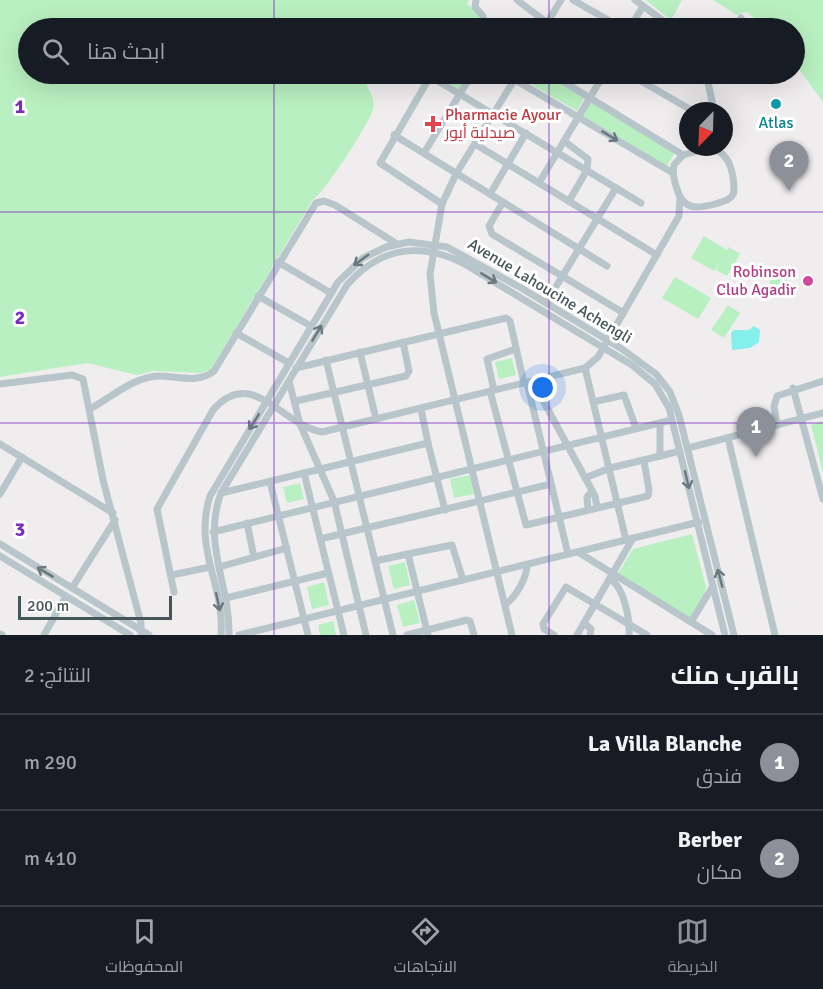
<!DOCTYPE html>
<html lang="ar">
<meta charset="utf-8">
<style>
:root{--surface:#171b24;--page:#20242c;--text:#f1f3f6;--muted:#9ea1a6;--line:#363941;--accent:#8c9099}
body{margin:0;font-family:Signika,Cairo,sans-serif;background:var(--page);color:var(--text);direction:rtl}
.compass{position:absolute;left:679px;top:102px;width:54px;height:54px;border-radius:50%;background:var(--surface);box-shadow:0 6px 24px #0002;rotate:203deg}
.scale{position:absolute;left:18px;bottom:15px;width:154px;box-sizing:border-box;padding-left:6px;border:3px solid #45565b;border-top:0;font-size:16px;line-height:21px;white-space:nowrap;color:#45565b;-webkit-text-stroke:4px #fff;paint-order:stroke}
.you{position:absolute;left:543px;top:388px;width:21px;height:21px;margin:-15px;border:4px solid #fff;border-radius:50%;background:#1a73e8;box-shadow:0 0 0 9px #1a73e833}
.badge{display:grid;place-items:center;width:39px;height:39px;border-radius:50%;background:var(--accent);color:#fff;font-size:20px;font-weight:700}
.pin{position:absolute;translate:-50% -50px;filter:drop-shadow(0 2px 3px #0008)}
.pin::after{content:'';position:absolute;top:32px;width:21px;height:18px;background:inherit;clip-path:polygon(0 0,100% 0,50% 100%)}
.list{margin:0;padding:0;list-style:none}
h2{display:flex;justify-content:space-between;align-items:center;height:78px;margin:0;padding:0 24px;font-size:26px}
h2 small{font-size:20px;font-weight:400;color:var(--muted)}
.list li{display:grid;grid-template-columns:39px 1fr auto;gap:18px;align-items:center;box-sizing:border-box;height:96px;padding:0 24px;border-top:2px solid var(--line)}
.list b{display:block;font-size:22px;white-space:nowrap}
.list p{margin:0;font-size:20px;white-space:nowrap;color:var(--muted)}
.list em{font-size:20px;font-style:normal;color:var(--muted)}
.icon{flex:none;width:33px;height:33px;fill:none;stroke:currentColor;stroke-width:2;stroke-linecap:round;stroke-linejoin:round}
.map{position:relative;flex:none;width:823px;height:635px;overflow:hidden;direction:ltr}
.search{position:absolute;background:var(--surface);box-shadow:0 6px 24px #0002;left:18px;right:18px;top:18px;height:66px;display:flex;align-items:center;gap:15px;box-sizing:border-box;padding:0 21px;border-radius:33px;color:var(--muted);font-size:22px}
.sheet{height:270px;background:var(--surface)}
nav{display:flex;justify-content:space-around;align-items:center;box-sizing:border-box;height:84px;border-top:2px solid var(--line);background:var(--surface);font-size:16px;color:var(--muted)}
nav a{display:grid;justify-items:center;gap:3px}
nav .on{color:var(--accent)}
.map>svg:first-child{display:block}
.green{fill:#b9f0c1}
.water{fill:#85efeb}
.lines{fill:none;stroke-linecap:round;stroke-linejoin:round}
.minor{stroke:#b8c6cb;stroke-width:7}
.oneway{stroke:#68787d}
.grid{fill:none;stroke:#7b2cbf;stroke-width:1.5;stroke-opacity:0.55}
.culture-dot{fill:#0f9aa8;stroke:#fff;stroke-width:2}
.health-dot{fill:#e0444e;stroke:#fff;stroke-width:2}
.hotel-dot{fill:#d1479c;stroke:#fff;stroke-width:2}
.labels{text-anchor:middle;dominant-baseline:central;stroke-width:6;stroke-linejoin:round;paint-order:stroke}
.health-label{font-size:16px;fill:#be3a42;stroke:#fff;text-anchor:start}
.culture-label{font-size:16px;fill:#0d838f;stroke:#fff}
.hotel-label{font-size:16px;fill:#b23c85;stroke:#fff;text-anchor:end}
.street-label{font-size:16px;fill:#45565b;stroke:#fff}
.grid-label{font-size:20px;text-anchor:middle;font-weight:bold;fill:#7b2cbf;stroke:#fff;stroke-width:6;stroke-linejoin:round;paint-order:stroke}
</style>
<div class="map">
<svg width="823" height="635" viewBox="0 0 823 635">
<rect width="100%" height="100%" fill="#f0edee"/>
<!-- green -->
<g class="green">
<path d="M 0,0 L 469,0 L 467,4 C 475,11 483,17 481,28 L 28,28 L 28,74 L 363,74 L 362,78 C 368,87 377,100 372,112 C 367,127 324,193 312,201 L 211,369 L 201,373 L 154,371 L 137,375 L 87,363 L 0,377 Z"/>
<path d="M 646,0 L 682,0 L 671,20 Z"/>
<path d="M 713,0 L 823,0 L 823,102 L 795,64 L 794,28 L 766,28 L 747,12 L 737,15 Z"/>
<path d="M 434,74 L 469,74 L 459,89 Z"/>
<path d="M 523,74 L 544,74 L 584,98 L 577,111 L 521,78 Z"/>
<path d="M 590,101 L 675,152 L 667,166 L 582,115 Z"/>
<path d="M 704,236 L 727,250 L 729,247 L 740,254 L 727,276 L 716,270 L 720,263 L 714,271 L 691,258 Z"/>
<circle cx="779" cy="283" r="9"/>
<path d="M 675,277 L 711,298 L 698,319 L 662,298 Z"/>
<path d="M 728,305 L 740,313 L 724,338 L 711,330 Z"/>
<path d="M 512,358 L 516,375 L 499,379 L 495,362 Z"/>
<path d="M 823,421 L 823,472 L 811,425 Z"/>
<path d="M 470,475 L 474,494 L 454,498 L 450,479 Z"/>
<path d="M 300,483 L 304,499 L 287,503 L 283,487 Z"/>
<path d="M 692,534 L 706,587 L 703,599 L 690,618 L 617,575 L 633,549 Z"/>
<path d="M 405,562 L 410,585 L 394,589 L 388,566 Z"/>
<path d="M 324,582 L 329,605 L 312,609 L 307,587 Z"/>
<path d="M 414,600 L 420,623 L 403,627 L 397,605 Z"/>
<path d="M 333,621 L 336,635 L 320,635 L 318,625 Z"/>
</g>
<!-- water -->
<path class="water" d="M 754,326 L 760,330 L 759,342 L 750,348 L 732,350 L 731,334 L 733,330 L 749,330 Z"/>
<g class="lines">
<!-- minor -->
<g class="minor">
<path d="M 476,0 L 475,7 L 483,16 L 485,28"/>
<path d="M 517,0 L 554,28"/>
<path d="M 573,0 L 622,28"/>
<path d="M 635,0 L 673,28"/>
<path d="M 544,28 L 561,0"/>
<path d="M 630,28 L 643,6"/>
<path d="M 734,28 L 741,18"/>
<path d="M 505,74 L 673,173"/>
<path d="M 551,74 L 683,155"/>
<path d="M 629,74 L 693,111"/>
<path d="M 695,74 L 708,82"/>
<path d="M 710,74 L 708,82 L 714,111"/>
<path d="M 700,111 L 713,107"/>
<path d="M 394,135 L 607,266"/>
<path d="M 564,141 L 588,159 L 587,170 L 569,201"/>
<path d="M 475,144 L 657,255"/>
<path d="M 708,148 C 730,150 734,174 734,192 C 731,201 723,201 715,204 C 697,209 683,210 677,189 C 674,181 672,174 674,165 L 683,155 Z"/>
<path d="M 424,153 L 472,74"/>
<path d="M 539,183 L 604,74"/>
<path d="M 490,194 L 526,133"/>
<path d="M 503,202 L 489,226 L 492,234 L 622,312"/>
<path d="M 442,204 L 380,163 L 428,80 L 433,78 L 641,203"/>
<path d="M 278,262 L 331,293"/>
<path d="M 258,296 L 311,326"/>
<path d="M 546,303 L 616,188"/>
<path d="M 236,333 L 289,363"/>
<path d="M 360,352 L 376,419"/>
<path d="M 326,360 L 393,635"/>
<path d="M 296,368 L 506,318 L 510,321 L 524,383"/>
<path d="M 585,368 L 626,540"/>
<path d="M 289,381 L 300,424 L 334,501 L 366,635"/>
<path d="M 533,382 L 595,496 L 597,507"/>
<path d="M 527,383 L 568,554"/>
<path d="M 0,384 L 72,375 L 83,379 L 103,480 L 141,623 L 141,635"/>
<path d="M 793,388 L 823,499"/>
<path d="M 494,390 L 487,359 L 516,349"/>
<path d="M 490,391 L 526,525 L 648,496 L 649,490 L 644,461"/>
<path d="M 296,401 L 406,376 L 409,371 L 403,342"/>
<path d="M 593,402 L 624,395 L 636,428"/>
<path d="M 90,409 C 110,398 135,376 159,376 C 178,376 198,384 214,371 L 316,203 L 324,201 L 335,205 L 397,244"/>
<path d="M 660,423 L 660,456 L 680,451"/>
<path d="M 777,424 L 774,406 L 777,396 L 823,381"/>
<path d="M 728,438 L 775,635"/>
<path d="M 428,443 L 445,510"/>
<path d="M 0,444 L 113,513"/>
<path d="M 688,448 L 823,413"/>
<path d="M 304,473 L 344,635"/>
<path d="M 585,478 L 610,468 L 660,456"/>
<path d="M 270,482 L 308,635"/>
<path d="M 221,493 L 428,443 L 421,409"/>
<path d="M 0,494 L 22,457"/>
<path d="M 588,510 L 587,497 L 592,491"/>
<path d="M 247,523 L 254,557"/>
<path d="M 213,532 L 672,420"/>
<path d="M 320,539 L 551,484"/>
<path d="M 0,544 L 149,635"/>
<path d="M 578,552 L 712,635"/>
<path d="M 408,554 L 452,545 L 463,580"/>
<path d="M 0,556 L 130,635"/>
<path d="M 375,561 L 408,554 L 428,635"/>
<path d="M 219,567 L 287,548"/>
<path d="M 172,575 L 210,567"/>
<path d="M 610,579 C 624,587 630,619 629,635"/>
<path d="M 72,588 L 115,520"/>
<path d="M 174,592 L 157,509 L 213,410 C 252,365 281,425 322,432 L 585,368 L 598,357 L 679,216 L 680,199"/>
<path d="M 226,598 L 328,573"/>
<path d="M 506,604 C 516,597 527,577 527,565"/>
<path d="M 691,622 L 713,586"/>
<path d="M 584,623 L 591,629 L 590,635"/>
<path d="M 0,634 L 2,635"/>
<path d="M 44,635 L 66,596"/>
<path d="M 221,635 C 225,585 193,550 210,496 L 338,282 L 363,258 L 386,247 L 409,242 L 447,247 L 523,289 L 622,349 L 656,374 L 670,392 L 679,415 L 734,635"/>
<path d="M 229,635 C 230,584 202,544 221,493 L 347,285 C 380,247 420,242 463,263 L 632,365 L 655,384 L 669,408 L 725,635"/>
<path d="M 239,635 L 699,522"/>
<path d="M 407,635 L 467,620 L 470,621 L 474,635"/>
<path d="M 512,635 L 434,313 L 430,274 L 442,204 L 456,174 L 518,74"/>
<path d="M 554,635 L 544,629 L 543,624 L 566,587 L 647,635"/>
<path d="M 577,635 L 633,538"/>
</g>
</g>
<!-- one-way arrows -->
<defs><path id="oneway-shaft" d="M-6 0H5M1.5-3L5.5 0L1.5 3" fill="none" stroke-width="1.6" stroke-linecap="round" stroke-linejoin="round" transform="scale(1.5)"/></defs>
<g class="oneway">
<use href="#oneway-shaft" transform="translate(610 136) rotate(31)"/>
<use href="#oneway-shaft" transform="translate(361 260) rotate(144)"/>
<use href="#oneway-shaft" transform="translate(489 278) rotate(31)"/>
<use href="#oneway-shaft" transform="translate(317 333) rotate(-59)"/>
<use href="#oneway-shaft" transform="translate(254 422) rotate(122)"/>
<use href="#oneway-shaft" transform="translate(687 480) rotate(77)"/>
<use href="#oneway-shaft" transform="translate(45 572) rotate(-149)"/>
<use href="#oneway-shaft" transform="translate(720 578) rotate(-105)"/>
<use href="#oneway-shaft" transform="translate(218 602) rotate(78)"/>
</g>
<!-- grid -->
<path class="grid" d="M 274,0 L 274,28M 549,0 L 549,28M 274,74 L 274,635M 549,74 L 549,635M 0,212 L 823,212M 0,423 L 823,423"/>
<!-- markers -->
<circle class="culture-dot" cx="776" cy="104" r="6"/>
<path class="health-dot" d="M430 115h6v6h6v6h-6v6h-6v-6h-6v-6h6z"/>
<circle class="hotel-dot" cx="808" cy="281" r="6"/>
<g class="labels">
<!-- health labels -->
<g class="health-label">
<text x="445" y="115">Pharmacie Ayour<tspan x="445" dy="18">صيدلية أيور</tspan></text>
</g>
<!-- culture labels -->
<g class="culture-label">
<text x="776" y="123">Atlas</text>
</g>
<!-- hotel labels -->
<g class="hotel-label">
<text x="796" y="272">Robinson<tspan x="796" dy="18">Club Agadir</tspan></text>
</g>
<!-- street labels -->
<g class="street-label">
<text transform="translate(550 291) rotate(31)">Avenue Lahoucine Achengli</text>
</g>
</g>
<g class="grid-label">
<text x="20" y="113">1</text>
<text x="20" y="324">2</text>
<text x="20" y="536">3</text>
</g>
</svg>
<svg class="compass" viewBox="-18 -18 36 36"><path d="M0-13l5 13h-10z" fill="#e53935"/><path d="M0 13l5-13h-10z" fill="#9ea1a6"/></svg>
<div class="scale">200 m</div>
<div class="you"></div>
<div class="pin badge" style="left:756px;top:457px">1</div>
<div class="pin badge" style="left:789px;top:191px">2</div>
<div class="search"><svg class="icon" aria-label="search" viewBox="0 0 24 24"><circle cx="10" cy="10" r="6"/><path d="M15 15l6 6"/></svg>ابحث هنا</div>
</div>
<section class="sheet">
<h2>بالقرب منك<small>النتائج: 2</small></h2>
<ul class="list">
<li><span class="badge">1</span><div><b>La Villa Blanche</b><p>فندق</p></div><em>290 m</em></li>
<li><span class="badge">2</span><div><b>Berber</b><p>مكان</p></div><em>410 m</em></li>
</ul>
</section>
<nav>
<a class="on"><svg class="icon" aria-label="map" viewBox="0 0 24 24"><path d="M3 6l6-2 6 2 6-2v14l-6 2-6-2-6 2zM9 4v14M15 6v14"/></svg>الخريطة</a>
<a><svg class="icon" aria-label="directions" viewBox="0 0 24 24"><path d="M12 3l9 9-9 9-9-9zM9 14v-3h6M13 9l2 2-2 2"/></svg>الاتجاهات</a>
<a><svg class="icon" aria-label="saved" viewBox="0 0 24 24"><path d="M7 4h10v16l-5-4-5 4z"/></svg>المحفوظات</a>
</nav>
